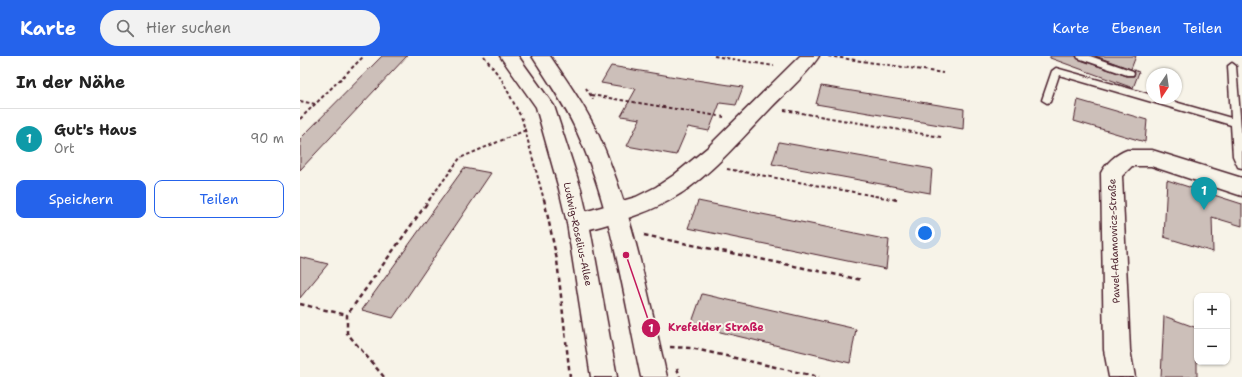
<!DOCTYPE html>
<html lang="de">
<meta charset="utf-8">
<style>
:root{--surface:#fff;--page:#f2f2f2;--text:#222;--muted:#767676;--line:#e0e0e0;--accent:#2563eb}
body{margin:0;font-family:"Shantell Sans",sans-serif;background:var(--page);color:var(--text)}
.controls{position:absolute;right:12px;bottom:12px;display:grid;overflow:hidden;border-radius:8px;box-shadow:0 1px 3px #0004}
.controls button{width:36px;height:36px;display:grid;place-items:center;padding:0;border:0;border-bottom:1px solid var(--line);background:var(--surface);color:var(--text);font:20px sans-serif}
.compass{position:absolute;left:846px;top:12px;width:36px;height:36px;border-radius:50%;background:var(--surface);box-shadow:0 1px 3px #0004;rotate:193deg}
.you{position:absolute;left:625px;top:177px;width:14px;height:14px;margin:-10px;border:3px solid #fff;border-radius:50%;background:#1a73e8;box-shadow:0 0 0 6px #1a73e833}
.badge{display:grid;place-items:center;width:26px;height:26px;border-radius:50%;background:var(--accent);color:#fff;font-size:13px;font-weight:700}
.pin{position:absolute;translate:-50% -33px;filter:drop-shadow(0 1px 2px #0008)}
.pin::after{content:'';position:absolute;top:21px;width:14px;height:12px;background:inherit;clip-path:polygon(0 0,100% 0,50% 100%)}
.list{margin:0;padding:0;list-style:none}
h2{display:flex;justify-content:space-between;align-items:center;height:52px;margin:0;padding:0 16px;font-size:17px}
h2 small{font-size:13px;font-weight:400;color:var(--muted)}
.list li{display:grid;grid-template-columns:26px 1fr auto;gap:12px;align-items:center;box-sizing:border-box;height:60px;padding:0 16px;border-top:1px solid var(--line)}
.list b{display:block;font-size:15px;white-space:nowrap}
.list p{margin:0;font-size:13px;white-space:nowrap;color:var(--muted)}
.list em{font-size:13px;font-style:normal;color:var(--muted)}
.actions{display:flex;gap:8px;padding:12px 16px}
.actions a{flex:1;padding:9px 0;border:1px solid var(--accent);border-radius:8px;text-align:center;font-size:14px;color:var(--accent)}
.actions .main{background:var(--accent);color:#fff}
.icon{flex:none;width:22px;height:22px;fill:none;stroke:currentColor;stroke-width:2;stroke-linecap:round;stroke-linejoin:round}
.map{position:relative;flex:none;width:942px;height:321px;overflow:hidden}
header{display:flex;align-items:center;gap:24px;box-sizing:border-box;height:56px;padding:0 20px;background:var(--accent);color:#fff}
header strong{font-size:19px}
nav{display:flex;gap:22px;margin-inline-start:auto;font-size:14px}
.search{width:280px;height:36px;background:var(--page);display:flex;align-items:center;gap:10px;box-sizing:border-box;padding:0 14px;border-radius:22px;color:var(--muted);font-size:15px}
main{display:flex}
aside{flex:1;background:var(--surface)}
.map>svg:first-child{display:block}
.building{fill:#ccbfb9;stroke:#4a1f2b}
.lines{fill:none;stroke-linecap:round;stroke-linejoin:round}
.service-casing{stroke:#4a1f2b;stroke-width:3}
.minor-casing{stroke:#4a1f2b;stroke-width:3}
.secondary-casing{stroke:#4a1f2b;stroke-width:3}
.path-far1{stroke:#4a1f2b;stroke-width:2;stroke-dasharray:3.5 2.5;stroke-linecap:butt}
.path{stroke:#4a1f2b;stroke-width:2.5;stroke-dasharray:4.5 3.5;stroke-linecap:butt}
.service{fill:#f7f3e8;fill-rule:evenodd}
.minor{fill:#f7f3e8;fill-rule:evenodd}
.secondary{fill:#f7f3e8;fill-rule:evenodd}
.labels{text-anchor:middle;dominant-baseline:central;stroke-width:4;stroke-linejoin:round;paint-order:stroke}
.street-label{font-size:10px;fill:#4a1f2b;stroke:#f7f3e8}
.leader{fill:none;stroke:#c2185b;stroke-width:1.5}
.callout-dot{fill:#c2185b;stroke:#f7f3e8;stroke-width:1.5}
.mark-label{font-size:12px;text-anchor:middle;font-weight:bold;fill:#fff}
.callout-label{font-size:11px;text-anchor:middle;font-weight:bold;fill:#c2185b;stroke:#f7f3e8;stroke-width:4;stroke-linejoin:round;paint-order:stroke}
</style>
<header>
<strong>Karte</strong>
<div class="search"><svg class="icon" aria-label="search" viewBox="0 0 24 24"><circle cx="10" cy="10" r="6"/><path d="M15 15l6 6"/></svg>Hier suchen</div>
<nav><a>Karte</a><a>Ebenen</a><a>Teilen</a></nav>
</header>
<main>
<aside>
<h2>In der Nähe<small></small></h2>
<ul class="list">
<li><span class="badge" style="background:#0f9aa8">1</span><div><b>Gut's Haus</b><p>Ort</p></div><em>90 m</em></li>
</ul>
<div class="actions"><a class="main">Speichern</a><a>Teilen</a></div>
</aside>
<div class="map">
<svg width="942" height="321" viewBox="0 0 942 321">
<rect width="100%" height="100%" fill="#f7f3e8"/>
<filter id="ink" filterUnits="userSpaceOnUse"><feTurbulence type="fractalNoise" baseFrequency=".025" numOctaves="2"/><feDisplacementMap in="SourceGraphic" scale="8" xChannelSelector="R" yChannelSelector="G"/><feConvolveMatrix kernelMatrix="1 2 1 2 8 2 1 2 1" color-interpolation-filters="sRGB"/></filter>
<g filter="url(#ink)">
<!-- building -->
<g class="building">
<path d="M 82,0 L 107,0 L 0,114 L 0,83 Z"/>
<path d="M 750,0 L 776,0 L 778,3 L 827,20 L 834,20 L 834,14 L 839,16 L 833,32 L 750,2 Z"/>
<path d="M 795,0 L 836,0 L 831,13 Z"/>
<path d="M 311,10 L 376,21 L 443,31 L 436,49 L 420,47 L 409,75 L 388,71 L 376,99 L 327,90 L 340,63 L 321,60 L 336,33 L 301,27 Z"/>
<path d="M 521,30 L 664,53 L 663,73 L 516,48 Z"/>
<path d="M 778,44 L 847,64 L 845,86 L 774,65 Z"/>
<path d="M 479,86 L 632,113 L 630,137 L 472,108 Z"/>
<path d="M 164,112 L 191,117 L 93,262 L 62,254 Z"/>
<path d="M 867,124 L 942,148 L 942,170 L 912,161 L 913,196 L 864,181 Z"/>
<path d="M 398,145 L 589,184 L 586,213 L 388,172 Z"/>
<path d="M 0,201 L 28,208 L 0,242 Z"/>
<path d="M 402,238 L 556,273 L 550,307 L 391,269 Z"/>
<path d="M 864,260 L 897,272 L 897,321 L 861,321 Z"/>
</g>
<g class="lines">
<!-- service casing -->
<g class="service-casing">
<g id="service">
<path d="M 777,0 L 790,0 L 833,15 L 834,17 L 833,19 L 827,19 L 778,2 Z"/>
<path d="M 932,7 L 936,10 L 942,85 L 942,112 L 938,111 L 933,100 L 931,69 L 759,19 L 750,46 L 747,47 L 742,44 L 752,15 L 756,12 L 852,39 L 852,42 L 861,42 L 931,62 L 928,10 Z"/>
</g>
</g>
<!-- minor casing -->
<g class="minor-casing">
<g id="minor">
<path d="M 500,0 L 519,0 C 508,18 484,38 469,54 C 439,85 408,123 370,144 C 342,160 309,168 278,176 L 270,174 L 267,167 L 270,160 L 336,141 L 356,131 L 374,119 L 407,92 Z"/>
<path d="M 827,94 L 852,94 L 942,122 L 942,140 L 851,110 L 832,110 L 822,120 L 830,294 L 835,321 L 809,321 L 804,294 L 801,117 C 806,107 816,98 827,94 Z"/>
</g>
</g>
<!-- secondary casing -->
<g class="secondary-casing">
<g id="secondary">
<path d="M 200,0 L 218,0 L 254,50 L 281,133 L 289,167 L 317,321 L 291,321 L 267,167 L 259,133 L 236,51 Z"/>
<path d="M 232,0 L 250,0 C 267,25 285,50 298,78 C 333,155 348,240 367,321 L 341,321 C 324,241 311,150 277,76 C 265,49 248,25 232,0 Z"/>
</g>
</g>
<!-- path-far1 -->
<g class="path-far1">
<path d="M 184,0 L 202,24 L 222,63 L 244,144"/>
<path d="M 414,0 L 474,10"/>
<path d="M 528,0 L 643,17"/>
<path d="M 286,32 L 293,43"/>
<path d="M 291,39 L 424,61"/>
<path d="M 0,45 L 15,48"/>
<path d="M 484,54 L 641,81"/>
<path d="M 0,63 L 64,0"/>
<path d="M 427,113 L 597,144"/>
<path d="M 129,144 L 160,102 L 226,74"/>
</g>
<!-- path -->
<g class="path">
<path d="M 244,143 L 257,204 L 270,321"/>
<path d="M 594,143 L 597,144"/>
<path d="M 344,179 L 562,224"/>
<path d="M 0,248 L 47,259"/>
<path d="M 370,291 L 391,292 L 519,321"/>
<path d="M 377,312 L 380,321"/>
<path d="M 84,321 L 47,277 L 47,259 L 130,143"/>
</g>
<!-- service -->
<use href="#service" class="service"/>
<!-- minor -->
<use href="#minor" class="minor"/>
<!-- secondary -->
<use href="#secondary" class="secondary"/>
</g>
</g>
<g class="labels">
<!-- street labels -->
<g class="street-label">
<text transform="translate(278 178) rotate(78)">Ludwig-Roselius-Allee</text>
<text transform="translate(814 185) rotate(-92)">Pawel-Adamowicz-Straße</text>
</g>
</g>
<!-- callouts -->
<path class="leader" d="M326 199L351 272"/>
<g class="callout-dot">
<circle cx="326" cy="199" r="4"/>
<circle cx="351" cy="272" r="10"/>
</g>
<g class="mark-label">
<text x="351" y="276">1</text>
</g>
<g class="callout-label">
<text x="416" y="275">Krefelder Straße</text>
</g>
</svg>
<div class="controls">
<button>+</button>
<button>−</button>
</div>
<svg class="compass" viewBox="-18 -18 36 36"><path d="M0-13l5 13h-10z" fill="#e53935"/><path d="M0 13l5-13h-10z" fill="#767676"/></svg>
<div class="you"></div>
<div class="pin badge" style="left:904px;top:154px;background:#0f9aa8">1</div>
</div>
</main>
